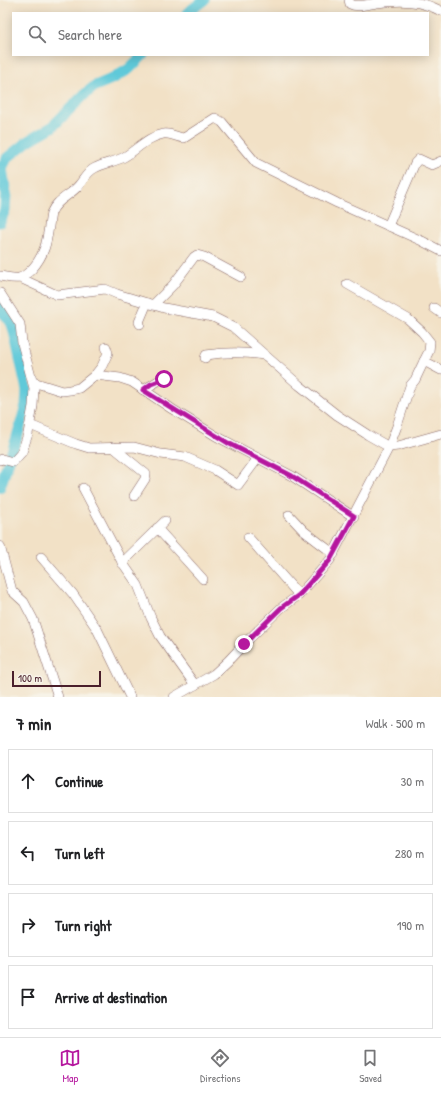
<!DOCTYPE html>
<meta charset="utf-8">
<style>
:root{--surface:#fff;--page:#f6f6f6;--text:#202124;--muted:#757577;--line:#e0e0e0;--accent:#b5179e}
body{margin:0;font-family:"Patrick Hand",sans-serif;background:var(--page);color:var(--text)}
.scale{position:absolute;left:12px;bottom:10px;width:89px;box-sizing:border-box;padding-left:4px;border:2px solid #4a1f2b;border-top:0;font-size:11px;line-height:14px;white-space:nowrap;color:#4a1f2b;-webkit-text-stroke:3px #f7f3e8;paint-order:stroke}
.stop{position:absolute;width:12px;height:12px;margin:-9px;border:3px solid #b5179e;border-radius:50%;background:#fff}
.stop.end{background:#b5179e;border-color:#fff;box-shadow:0 1px 4px #0008}
.list{margin:0;padding:0;list-style:none}
h2{display:flex;justify-content:space-between;align-items:center;height:52px;margin:0;padding:0 16px;font-size:17px}
h2 small{font-size:13px;font-weight:400;color:var(--muted)}
.list li{display:grid;grid-template-columns:26px 1fr auto;gap:12px;align-items:center;box-sizing:border-box;height:64px;margin:0 8px 8px;padding:0 8px;border:1px solid var(--line);border-radius:0px}
.list b{display:block;font-size:15px;white-space:nowrap}
.list em{font-size:13px;font-style:normal;color:var(--muted)}
.icon{flex:none;width:22px;height:22px;fill:none;stroke:currentColor;stroke-width:2;stroke-linecap:round;stroke-linejoin:round}
.map{position:relative;flex:none;width:441px;height:697px;overflow:hidden}
.search{position:absolute;background:var(--surface);box-shadow:0 2px 10px #0003;left:12px;right:12px;top:12px;height:44px;display:flex;align-items:center;gap:10px;box-sizing:border-box;padding:0 14px;border-radius:0px;color:var(--muted);font-size:15px}
.sheet{height:340px;background:var(--surface)}
nav{display:flex;justify-content:space-around;align-items:center;box-sizing:border-box;height:56px;border-top:1px solid var(--line);background:var(--surface);font-size:11px;color:var(--muted)}
nav a{display:grid;justify-items:center;gap:2px}
nav .on{color:var(--accent)}
.map>svg:first-child{display:block}
.lines{fill:none;stroke-linecap:round;stroke-linejoin:round}
.river{stroke:#5ec9d9;stroke-width:11}
.minor-casing{stroke:#856361;stroke-width:10}
.minor{stroke:#fff;stroke-width:9}
.route{stroke:#b5179e;stroke-width:5}
</style>
<div class="map">
<svg width="441" height="697" viewBox="0 0 441 697">
<rect width="100%" height="100%" fill="#f7f3e8"/>
<filter id="ink" filterUnits="userSpaceOnUse"><feTurbulence type="fractalNoise" baseFrequency=".025" numOctaves="2"/><feDisplacementMap in="SourceGraphic" scale="8" xChannelSelector="R" yChannelSelector="G"/><feConvolveMatrix kernelMatrix="1 2 1 2 8 2 1 2 1" color-interpolation-filters="sRGB"/></filter>
<filter id="wash" filterUnits="userSpaceOnUse"><feTurbulence type="fractalNoise" baseFrequency=".012" numOctaves="4" result="noise"/><feDisplacementMap in="SourceGraphic" scale="16" xChannelSelector="R" yChannelSelector="G"/><feGaussianBlur stdDeviation="0.9" result="paint"/><feColorMatrix in="noise" values="0 0 0 0 0 0 0 0 0 0 0 0 0 0 0 0 0 1.4 0 .05"/><feComposite in="paint" operator="in"/></filter>
<g filter="url(#wash)">
<rect width="100%" height="100%" fill="#f2e1c6"/>
<g class="lines">
<!-- river -->
<g class="river">
<path d="M 187,13 L 204,0"/>
<path d="M 0,222 L 5,210 L 6,194 L 2,168 L 7,158 L 28,141 L 52,127 L 84,95 L 95,86 L 114,78 L 129,69 L 143,55"/>
<path d="M 0,307 L 13,327 L 27,390 L 26,405 L 17,437 L 0,487"/>
</g>
</g>
</g>
<g filter="url(#ink)">
<g class="lines">
<!-- minor casing -->
<g class="minor-casing">
<g id="minor">
<path d="M 349,0 L 350,4 C 358,8 368,4 377,3 C 401,0 420,0 441,11"/>
<path d="M 388,226 L 415,163 L 419,159 L 432,165 L 441,161"/>
<path d="M 0,276 C 6,277 13,279 19,278 C 24,277 28,273 32,269 C 48,251 47,236 51,213 C 57,199 70,196 79,185 C 84,179 88,171 95,168 C 104,163 115,162 124,157 C 138,149 147,137 163,134 C 170,132 177,138 184,138 L 215,118 L 222,122 L 256,163 L 337,203 L 422,241 L 441,251"/>
<path d="M 20,278 L 57,295 L 105,289 L 117,294 L 164,308 L 213,317 L 233,327 L 299,385 L 337,415 L 368,435 L 389,447 L 397,426 L 410,386 L 415,380 L 424,361"/>
<path d="M 347,284 L 408,319 L 422,332 L 430,342 L 429,351 L 424,361 L 441,370"/>
<path d="M 0,293 L 20,324 L 22,343 L 34,388 L 33,406 L 28,434 L 22,452 L 13,462 L 2,459 L 0,460"/>
<path d="M 153,305 L 173,285 L 194,257 L 197,255 L 204,257 L 241,277"/>
<path d="M 434,308 L 441,313"/>
<path d="M 140,324 L 139,322 L 147,303"/>
<path d="M 205,358 L 206,355 C 226,352 244,352 264,355"/>
<path d="M 95,375 L 120,378 L 132,382 L 172,409 L 216,436 L 292,476 L 354,517"/>
<path d="M 33,382 L 62,391 L 70,390 L 79,388 L 95,375 L 102,366 L 108,353 L 106,347"/>
<path d="M 143,390 L 168,375"/>
<path d="M 30,425 L 76,444 L 89,448 L 134,447 L 161,454 L 185,457 L 215,470 L 238,485 L 258,458"/>
<path d="M 113,447 L 146,474 L 145,479 L 134,496"/>
<path d="M 83,488 L 122,562 L 138,585 L 151,618 L 160,636 L 195,685"/>
<path d="M 289,515 L 304,531 L 334,554"/>
<path d="M 157,528 L 203,579"/>
<path d="M 248,537 L 299,595"/>
<path d="M 0,546 L 12,591 L 24,602 L 33,619 L 58,697"/>
<path d="M 41,557 L 73,594 L 97,629 L 130,697"/>
<path d="M 122,563 L 165,521"/>
<path d="M 174,697 L 214,674 L 228,661 L 244,644 L 281,608 L 299,595 L 330,560 L 389,447 L 398,446 L 441,434"/>
</g>
</g>
<!-- minor -->
<use href="#minor" class="minor"/>
</g>
</g>
<g class="lines" filter="url(#ink)">
<!-- route -->
<path class="route" d="M 164,379 L 151,384 L 143,390 L 228,443 L 292,476 L 354,516 L 330,560 L 299,595 L 281,608 L 244,644"/>
</g>
</svg>
<div class="scale">100 m</div>
<div class="stop" style="left:164px;top:379px"></div>
<div class="stop end" style="left:244px;top:644px"></div>
<div class="search"><svg class="icon" aria-label="search" viewBox="0 0 24 24"><circle cx="10" cy="10" r="6"/><path d="M15 15l6 6"/></svg>Search here</div>
</div>
<section class="sheet">
<h2>7 min<small>Walk · 500 m</small></h2>
<ul class="list">
<li><svg class="icon" aria-label="ahead" viewBox="0 0 24 24"><path d="M12 20V5M6 11l6-6 6 6"/></svg><div><b>Continue</b></div><em>30 m</em></li>
<li><svg class="icon" aria-label="left" viewBox="0 0 24 24"><path d="M17 20v-9H6M10 6l-5 5 5 5"/></svg><div><b>Turn left</b></div><em>280 m</em></li>
<li><svg class="icon" aria-label="right" viewBox="0 0 24 24"><path d="M7 20v-9h11M14 6l5 5-5 5"/></svg><div><b>Turn right</b></div><em>190 m</em></li>
<li><svg class="icon" aria-label="arrive" viewBox="0 0 24 24"><path d="M6 21V4h12l-3 4 3 4H6"/></svg><div><b>Arrive at destination</b></div></li>
</ul>
</section>
<nav>
<a class="on"><svg class="icon" aria-label="map" viewBox="0 0 24 24"><path d="M3 6l6-2 6 2 6-2v14l-6 2-6-2-6 2zM9 4v14M15 6v14"/></svg>Map</a>
<a><svg class="icon" aria-label="directions" viewBox="0 0 24 24"><path d="M12 3l9 9-9 9-9-9zM9 14v-3h6M13 9l2 2-2 2"/></svg>Directions</a>
<a><svg class="icon" aria-label="saved" viewBox="0 0 24 24"><path d="M7 4h10v16l-5-4-5 4z"/></svg>Saved</a>
</nav>
